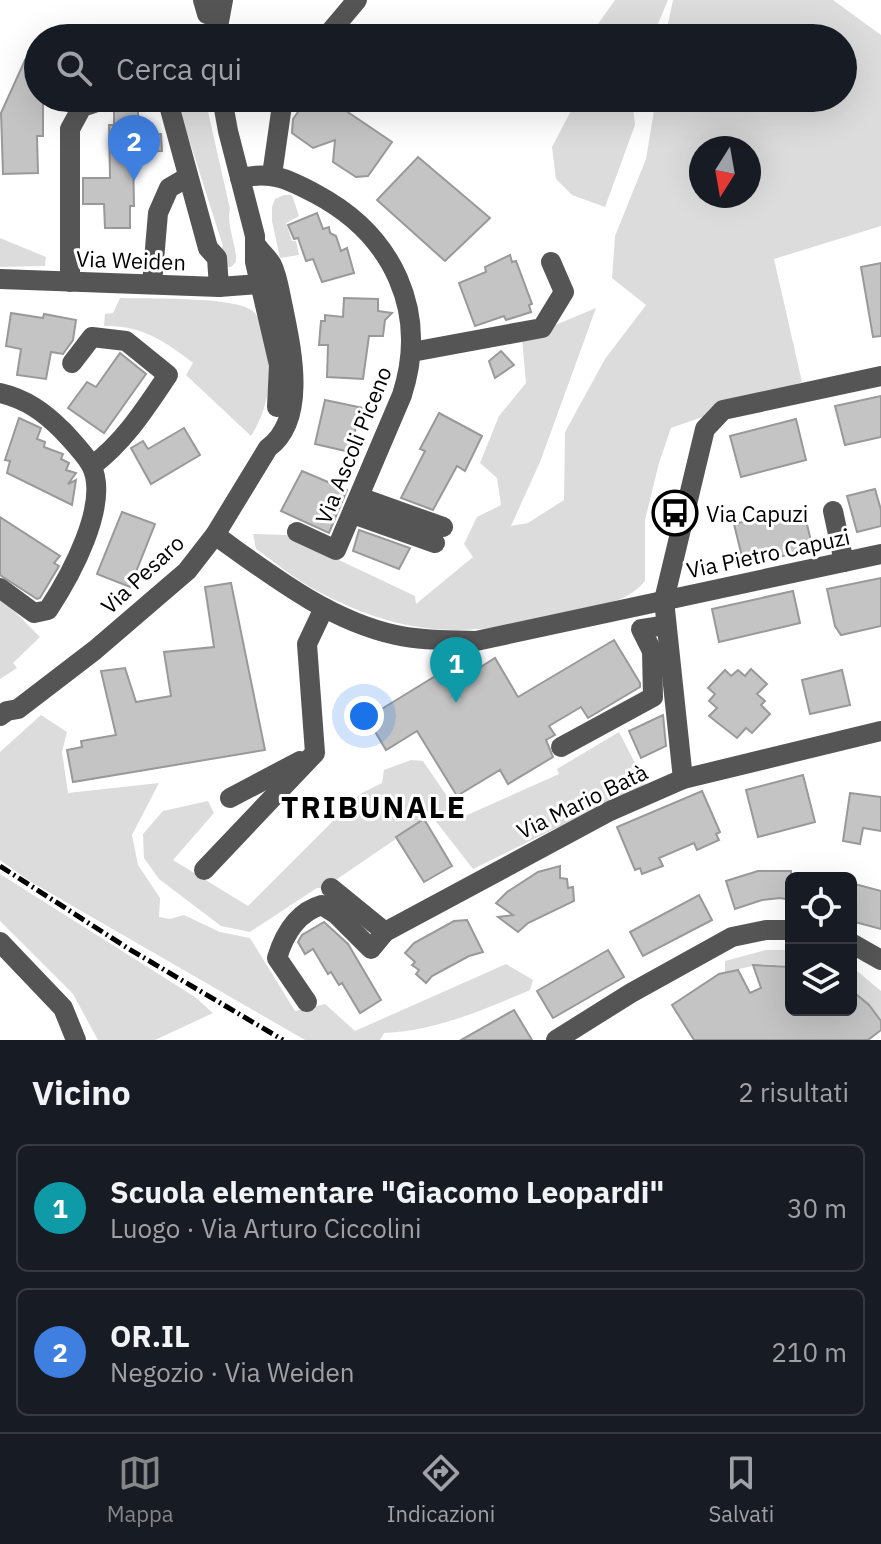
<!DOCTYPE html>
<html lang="it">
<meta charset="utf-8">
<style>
:root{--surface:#171b24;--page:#20242c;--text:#f1f3f6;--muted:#9ea1a6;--line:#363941;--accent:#858687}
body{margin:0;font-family:"IBM Plex Sans",sans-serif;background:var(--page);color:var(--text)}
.controls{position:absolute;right:24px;bottom:24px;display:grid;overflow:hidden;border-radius:12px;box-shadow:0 8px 32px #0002}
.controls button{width:72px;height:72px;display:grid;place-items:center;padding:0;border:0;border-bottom:2px solid var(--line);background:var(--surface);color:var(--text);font:40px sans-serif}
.compass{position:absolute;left:689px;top:136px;width:72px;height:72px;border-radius:50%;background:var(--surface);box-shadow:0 8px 32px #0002;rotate:191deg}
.you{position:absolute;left:364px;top:716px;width:28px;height:28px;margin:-20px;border:6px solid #fff;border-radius:50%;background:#1a73e8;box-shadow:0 0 0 12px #1a73e833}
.badge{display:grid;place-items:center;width:52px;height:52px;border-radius:50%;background:var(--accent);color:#fff;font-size:26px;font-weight:700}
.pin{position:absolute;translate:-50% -66px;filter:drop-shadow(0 2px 4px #0008)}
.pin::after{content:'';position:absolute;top:42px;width:28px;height:24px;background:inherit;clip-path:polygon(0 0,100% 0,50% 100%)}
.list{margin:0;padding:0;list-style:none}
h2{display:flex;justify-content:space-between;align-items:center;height:104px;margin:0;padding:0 32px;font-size:34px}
h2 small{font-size:26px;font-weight:400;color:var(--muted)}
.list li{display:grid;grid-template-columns:52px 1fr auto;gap:24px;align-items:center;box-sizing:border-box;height:128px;margin:0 16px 16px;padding:0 16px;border:2px solid var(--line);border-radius:12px}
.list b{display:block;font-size:30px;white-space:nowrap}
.list p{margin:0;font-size:26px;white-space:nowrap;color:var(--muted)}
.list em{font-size:26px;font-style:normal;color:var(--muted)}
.icon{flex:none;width:44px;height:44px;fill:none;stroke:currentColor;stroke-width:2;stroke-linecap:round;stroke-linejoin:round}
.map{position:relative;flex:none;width:881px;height:1040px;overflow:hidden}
.search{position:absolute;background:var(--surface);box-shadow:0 8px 32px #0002;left:24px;right:24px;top:24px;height:88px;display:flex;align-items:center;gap:20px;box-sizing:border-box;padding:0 28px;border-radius:44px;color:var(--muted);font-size:30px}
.sheet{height:392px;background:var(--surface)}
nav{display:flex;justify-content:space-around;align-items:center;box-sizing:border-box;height:112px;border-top:2px solid var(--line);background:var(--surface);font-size:22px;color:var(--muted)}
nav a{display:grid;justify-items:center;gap:4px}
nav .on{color:var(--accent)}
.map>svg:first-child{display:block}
.green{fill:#dcdcdc;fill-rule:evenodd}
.building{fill:#c4c4c4;stroke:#999;stroke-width:2}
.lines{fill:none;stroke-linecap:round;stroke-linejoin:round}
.minor{stroke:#555;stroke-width:20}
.rail{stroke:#000;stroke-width:5;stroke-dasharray:12 4 2 4;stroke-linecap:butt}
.labels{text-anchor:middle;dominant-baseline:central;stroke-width:6;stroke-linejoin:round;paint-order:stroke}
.street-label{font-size:22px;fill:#000;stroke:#fff}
.poi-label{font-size:22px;fill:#000;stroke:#fff;text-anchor:start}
.district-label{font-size:30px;font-weight:bold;letter-spacing:2px;fill:#000;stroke:#fff}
</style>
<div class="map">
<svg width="881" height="1040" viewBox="0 0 881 1040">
<rect width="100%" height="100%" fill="#fff"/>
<!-- green -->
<g class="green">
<path d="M 615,0 L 668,0 L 652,38 L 588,38 Z"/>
<path d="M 673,0 L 833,0 L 881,35 L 881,226 L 774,259 L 802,382 L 671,428 L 659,463 L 645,520 L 645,581 C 626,604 595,606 567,613 C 470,638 408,639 317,591 C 296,580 276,563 256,549 L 253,534 L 286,535 L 415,596 L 416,604 L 473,557 L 464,544 L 477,517 L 501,505 L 497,478 L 480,463 L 499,416 L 526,383 L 522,339 L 596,308 L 540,462 L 511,526 L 528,523 L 564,500 L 565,432 L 605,359 L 646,305 L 612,278 L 615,236 L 646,159 L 656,98 L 843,98 L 843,38 L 665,38 ZM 701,148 L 749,148 L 749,196 L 701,196 Z"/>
<path d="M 183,98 L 205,98 L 230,209 C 226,227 237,244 236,262 L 231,267 L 223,267 L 219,251 L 223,246 L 177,102 L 183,101 Z"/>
<path d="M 545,98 L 632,98 L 635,125 L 605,207 L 572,195 L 556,179 L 552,147 L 574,105 Z"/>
<path d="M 284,195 L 292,195 L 299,216 L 286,223 L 292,241 L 296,241 L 299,255 L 280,258 L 272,221 L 272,207 L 275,199 Z"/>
<path d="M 0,238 L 46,257 L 45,266 L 0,267 Z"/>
<path d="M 120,298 C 146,299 238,296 254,312 C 263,322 267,347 269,359 C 271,387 266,413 251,436 L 186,375 L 193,363 C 165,341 141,325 104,326 L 105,314 L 113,313 Z"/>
<path d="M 0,597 L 40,637 L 13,663 L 17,668 L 0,679 Z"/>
<path d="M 41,715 L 67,732 L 62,752 L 68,793 L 159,783 L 132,835 L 138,865 L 160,898 L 159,917 L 170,919 L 184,915 L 220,932 L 250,938 L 295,1011 L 325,1004 L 355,1031 L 506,964 L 533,980 L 530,990 C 483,1010 436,1031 384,1033 L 380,1040 L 305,1040 L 31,882 L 0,860 L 0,752 Z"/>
<path d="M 619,732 L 646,784 L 473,869 L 431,815 L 324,888 L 317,888 L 250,932 L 221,926 L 159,879 L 144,858 L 143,834 L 163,811 L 208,801 L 214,813 L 173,860 L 248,906 L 360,794 L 382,783 L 384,770 L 411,760 L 423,761 L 453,805 L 465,816 L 559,774 L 557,769 Z"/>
<path d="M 0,874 L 195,997 L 213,1013 L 155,1040 L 98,1040 L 73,994 L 0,921 Z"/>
<path d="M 766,950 L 791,950 L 791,966 L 762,964 L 725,972 L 725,961 Z"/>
<path d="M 851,966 L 881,991 L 881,1019 L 869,1005 L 851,990 Z"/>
</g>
<!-- building -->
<g class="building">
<path d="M 25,60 L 38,66 L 38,98 L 43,98 L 43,136 L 37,136 L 38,173 L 3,174 L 1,113 Z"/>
<path d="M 308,98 L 327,98 L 392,142 L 368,176 L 356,177 L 333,162 L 335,140 L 313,148 L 292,133 L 293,119 Z"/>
<path d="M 121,102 L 138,102 L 138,134 L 161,134 L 162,151 L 133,152 L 134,206 L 130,206 L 130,228 L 105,228 L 104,204 L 83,204 L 83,178 L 110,178 L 109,125 L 114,125 L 114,110 Z"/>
<path d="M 418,157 L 490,218 L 445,261 L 377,200 Z"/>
<path d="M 317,213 L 323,229 L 329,227 L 330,233 L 336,236 L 341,251 L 347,248 L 354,273 L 322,282 L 313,259 L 306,261 L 298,238 L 294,239 L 288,225 Z"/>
<path d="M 510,255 L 512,262 L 516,261 L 532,304 L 529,305 L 531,312 L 506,320 L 504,316 L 475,326 L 459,283 L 486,272 L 485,267 Z"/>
<path d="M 881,263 L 881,336 L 873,337 L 861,267 Z"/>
<path d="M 344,298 L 378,299 L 378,311 L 392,313 L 385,320 L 383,336 L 369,336 L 363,379 L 327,377 L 328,345 L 319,345 L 321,321 L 325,321 L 325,315 L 343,317 Z"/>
<path d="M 11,313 L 43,318 L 44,314 L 76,320 L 73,340 L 63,354 L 51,352 L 46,379 L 17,375 L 21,349 L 6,346 Z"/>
<path d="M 501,351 L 514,365 L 495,378 L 489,361 Z"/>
<path d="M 120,353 L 146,374 L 104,433 L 68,408 L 87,382 L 96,387 Z"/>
<path d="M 881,396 L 881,437 L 845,445 L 835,406 Z"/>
<path d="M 325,400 L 368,409 L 365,425 L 357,423 L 350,452 L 315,444 Z"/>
<path d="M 439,413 L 482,436 L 465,471 L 457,466 L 433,510 L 401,498 L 425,451 L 420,449 Z"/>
<path d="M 19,418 L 41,428 L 37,439 L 45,442 L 44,447 L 63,454 L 61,459 L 69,463 L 66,470 L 76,473 L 68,484 L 76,480 L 72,505 L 7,473 L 10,461 L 5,460 Z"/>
<path d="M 796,419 L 806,460 L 741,477 L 730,436 Z"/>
<path d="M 184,428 L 200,455 L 151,484 L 131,448 L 143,441 L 148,449 Z"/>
<path d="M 302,471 L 347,490 L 329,533 L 281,511 Z"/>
<path d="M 875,489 L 881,510 L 881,526 L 857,532 L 847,496 Z"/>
<path d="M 803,508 L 813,549 L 744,565 L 734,524 Z"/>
<path d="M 122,512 L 155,524 L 130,587 L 97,574 Z"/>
<path d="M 0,517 L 60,556 L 54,563 L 59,566 L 40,598 L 37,599 L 0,575 Z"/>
<path d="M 359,530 L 410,548 L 399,569 L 353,551 Z"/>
<path d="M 881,578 L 881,626 L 841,635 L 835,626 L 827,589 Z"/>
<path d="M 231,583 L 265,750 L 73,782 L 67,750 L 82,747 L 81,741 L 116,735 L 101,671 L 125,668 L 136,702 L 171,696 L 164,652 L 214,647 L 205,587 Z"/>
<path d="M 793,591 L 800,623 L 719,642 L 712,609 Z"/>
<path d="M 614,640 L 640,683 L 640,687 L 588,718 L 581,707 L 549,726 L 555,735 L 546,740 L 553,757 L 508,784 L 500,770 L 457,796 L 417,731 L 386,750 L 367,718 L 437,675 L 442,682 L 476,661 L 479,668 L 495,658 L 518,697 Z"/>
<path d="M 751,669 L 767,684 L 757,694 L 765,701 L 761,705 L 770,714 L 752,733 L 746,728 L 737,738 L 709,716 L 717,708 L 709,701 L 715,694 L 708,688 L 725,670 L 731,676 L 738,670 L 745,676 Z"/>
<path d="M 842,670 L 850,705 L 810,714 L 802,680 Z"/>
<path d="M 663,715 L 666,746 L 641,758 L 629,731 Z"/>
<path d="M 803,775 L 815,822 L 758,837 L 746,790 Z"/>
<path d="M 702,791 L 720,832 L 716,834 L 719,840 L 697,850 L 694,843 L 659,858 L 663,866 L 642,874 L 640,868 L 635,870 L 617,827 Z"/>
<path d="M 850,793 L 881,797 L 881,831 L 863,828 L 860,844 L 843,841 Z"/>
<path d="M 424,819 L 452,866 L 424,882 L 396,837 Z"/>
<path d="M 560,866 L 560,878 L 567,879 L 568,888 L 573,887 L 574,901 L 528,923 L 518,932 L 498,917 L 513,915 L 496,903 L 507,892 L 538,872 Z"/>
<path d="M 758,871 L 791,871 L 791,900 L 780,898 L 762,900 L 735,909 L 726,881 Z"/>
<path d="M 851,883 L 881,891 L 881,929 L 851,921 Z"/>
<path d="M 699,895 L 712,920 L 643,956 L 630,932 Z"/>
<path d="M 467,920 L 483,952 L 469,956 L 432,976 L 426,983 L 416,974 L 419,970 L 412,965 L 415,962 L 405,953 L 414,943 L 454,921 Z"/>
<path d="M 324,922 L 348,944 L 381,1000 L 360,1013 L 342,983 L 339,985 L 331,972 L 328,974 L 313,949 L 305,954 L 298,942 L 302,935 Z"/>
<path d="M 608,950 L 624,977 L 553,1018 L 537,991 Z"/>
<path d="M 753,965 L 791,967 L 791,1010 L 851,1010 L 851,990 L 869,1005 L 881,1021 L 881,1030 L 868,1040 L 694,1040 L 672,1005 L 719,974 L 738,970 L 750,993 L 761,988 Z"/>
<path d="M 514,1010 L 532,1040 L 461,1040 Z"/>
</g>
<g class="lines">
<!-- minor -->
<g class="minor">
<path d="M 203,0 L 207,14 L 219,17"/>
<path d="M 216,38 L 223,0"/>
<path d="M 325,38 L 357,0"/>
<path d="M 167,98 L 208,248 L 217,258 L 219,287"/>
<path d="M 222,98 L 228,131 L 255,236 L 255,262 L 279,365 L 277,407"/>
<path d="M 272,175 L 282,105 L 286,98"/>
<path d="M 240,178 C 272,171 288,179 316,194 C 393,235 429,311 402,395 L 336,550 L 297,532"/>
<path d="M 0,279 L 219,287 L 260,284 L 270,289"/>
<path d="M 70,282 L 70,129 L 82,107 L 109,98"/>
<path d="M 152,284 L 158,213 L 169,188 L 188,177"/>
<path d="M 412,352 L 542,328 L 564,292 L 551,262"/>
<path d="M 72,363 L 92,337 L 126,341 L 168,375 C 145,409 125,441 92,466"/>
<path d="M 0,393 C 26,399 44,412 63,431 C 72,441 84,453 91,465 C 111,504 69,578 48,610 L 34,613 L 0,588"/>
<path d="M 359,497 L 443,527"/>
<path d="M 833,511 L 844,562"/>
<path d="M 353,514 L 435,543"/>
<path d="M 215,535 C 271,575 328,620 396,635 C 422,641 449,640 476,641 L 881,554"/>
<path d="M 0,716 L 7,711 L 18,709 L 95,650 L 187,571 L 215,535 L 268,448 C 308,419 291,347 283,307 C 280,294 278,277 272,265 C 269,259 261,252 257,246"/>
<path d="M 561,747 L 653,697 L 652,651 L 641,629 L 666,625"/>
<path d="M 683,779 L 664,600 L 705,429 L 723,410 L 881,376"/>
<path d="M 230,798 L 300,761"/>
<path d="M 204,870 L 315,753 L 307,644 L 324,608"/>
<path d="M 331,888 L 385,932 L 610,811 L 683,779 L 881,731"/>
<path d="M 0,942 L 63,1008 L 76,1040"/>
<path d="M 851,943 L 881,960"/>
<path d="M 307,1002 L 277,958 C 284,935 297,912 322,905 L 336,914 L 371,949 L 385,932"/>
<path d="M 556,1040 L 631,993 L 732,937 L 766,930 L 791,930"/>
</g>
<!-- rail -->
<path class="rail" d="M 0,866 L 129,949 L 283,1040"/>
</g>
<!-- icons -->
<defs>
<g id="bus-ring" transform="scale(2.3)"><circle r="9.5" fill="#fff" stroke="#000" stroke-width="1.5"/><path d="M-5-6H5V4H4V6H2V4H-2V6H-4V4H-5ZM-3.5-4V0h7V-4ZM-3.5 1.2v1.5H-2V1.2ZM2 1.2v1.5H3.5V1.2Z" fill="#000"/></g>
</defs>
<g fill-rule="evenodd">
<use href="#bus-ring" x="675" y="513"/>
</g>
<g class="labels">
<!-- street labels -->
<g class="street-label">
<text transform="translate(131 260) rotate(2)">Via Weiden</text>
<text transform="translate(353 445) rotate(-68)">Via Ascoli Piceno</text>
<text transform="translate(768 553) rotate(-12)">Via Pietro Capuzi</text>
<text transform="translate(142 574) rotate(-43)">Via Pesaro</text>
<text transform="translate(582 801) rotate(-26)">Via Mario Batà</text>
</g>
<!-- poi labels -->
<g class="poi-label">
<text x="706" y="513">Via Capuzi</text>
</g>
<!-- district labels -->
<g class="district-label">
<text x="374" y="806">TRIBUNALE</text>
</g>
</g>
</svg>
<div class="controls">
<button><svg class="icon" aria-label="locate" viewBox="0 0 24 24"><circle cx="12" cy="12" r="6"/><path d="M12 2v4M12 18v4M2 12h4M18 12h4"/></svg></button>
<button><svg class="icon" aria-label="layers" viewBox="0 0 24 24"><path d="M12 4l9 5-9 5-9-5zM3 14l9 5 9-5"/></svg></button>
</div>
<svg class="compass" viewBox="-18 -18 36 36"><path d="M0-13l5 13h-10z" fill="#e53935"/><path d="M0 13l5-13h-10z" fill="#9ea1a6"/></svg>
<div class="you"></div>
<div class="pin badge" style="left:456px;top:703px;background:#0f9aa8">1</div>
<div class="pin badge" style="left:134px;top:181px;background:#3f7fe0">2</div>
<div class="search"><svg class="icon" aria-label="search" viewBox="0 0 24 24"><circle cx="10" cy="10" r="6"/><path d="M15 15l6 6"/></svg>Cerca qui</div>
</div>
<section class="sheet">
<h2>Vicino<small>2 risultati</small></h2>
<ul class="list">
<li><span class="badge" style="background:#0f9aa8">1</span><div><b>Scuola elementare &quot;Giacomo Leopardi&quot;</b><p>Luogo · Via Arturo Ciccolini</p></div><em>30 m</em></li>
<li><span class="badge" style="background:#3f7fe0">2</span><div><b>OR.IL</b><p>Negozio · Via Weiden</p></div><em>210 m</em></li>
</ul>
</section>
<nav>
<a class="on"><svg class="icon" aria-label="map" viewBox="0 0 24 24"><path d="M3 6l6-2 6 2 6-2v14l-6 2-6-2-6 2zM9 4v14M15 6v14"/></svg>Mappa</a>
<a><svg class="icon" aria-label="directions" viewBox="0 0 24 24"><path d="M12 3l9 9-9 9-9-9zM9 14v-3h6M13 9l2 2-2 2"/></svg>Indicazioni</a>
<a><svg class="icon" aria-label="saved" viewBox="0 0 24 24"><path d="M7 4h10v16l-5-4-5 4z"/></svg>Salvati</a>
</nav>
